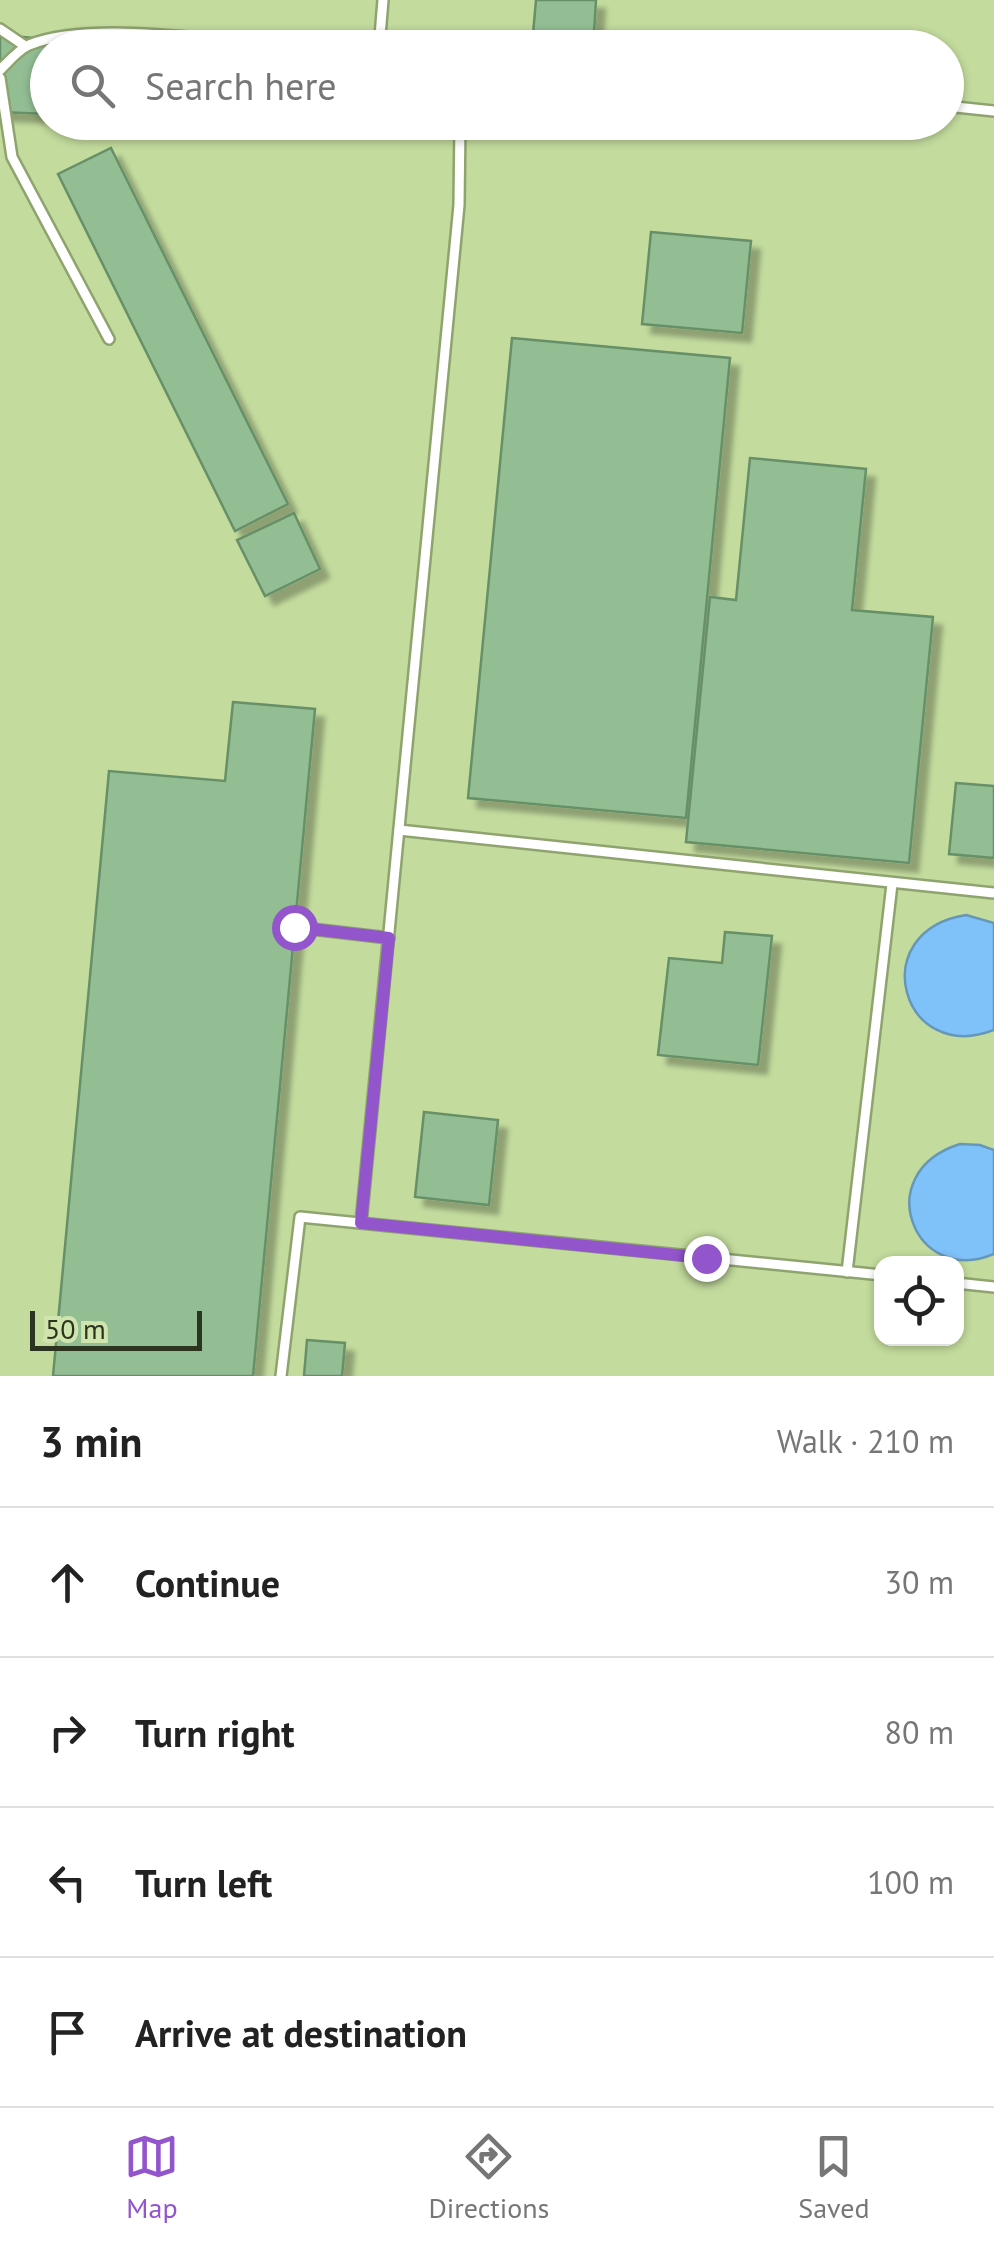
<!DOCTYPE html>
<meta charset="utf-8">
<style>
:root{--surface:#fff;--page:#f2f2f2;--text:#222;--muted:#767676;--line:#e0e0e0;--accent:#9255cb}
body{margin:0;font-family:"PT Sans",sans-serif;background:var(--page);color:var(--text)}
.controls{position:absolute;right:30px;bottom:30px;display:grid;overflow:hidden;border-radius:20px;box-shadow:0 2px 8px #0004}
.controls button{width:90px;height:90px;display:grid;place-items:center;padding:0;border:0;border-bottom:2px solid var(--line);background:var(--surface);color:var(--text);font:50px sans-serif}
.scale{position:absolute;left:30px;bottom:25px;width:172px;box-sizing:border-box;padding-left:10px;border:5px solid #2c341f;border-top:0;font-size:28px;line-height:35px;white-space:nowrap;color:#2c341f;-webkit-text-stroke:8px #d0e5ae;paint-order:stroke}
.stop{position:absolute;width:30px;height:30px;margin:-22px;border:8px solid #9255cb;border-radius:50%;background:#fff}
.stop.end{background:#9255cb;border-color:#fff;box-shadow:0 2px 10px #0008}
.list{margin:0;padding:0;list-style:none}
h2{display:flex;justify-content:space-between;align-items:center;height:130px;margin:0;padding:0 40px;font-size:42px}
h2 small{font-size:32px;font-weight:400;color:var(--muted)}
.list li{display:grid;grid-template-columns:65px 1fr auto;gap:30px;align-items:center;box-sizing:border-box;height:150px;padding:0 40px;border-top:2px solid var(--line)}
.list b{display:block;font-size:38px;white-space:nowrap}
.list em{font-size:32px;font-style:normal;color:var(--muted)}
.icon{flex:none;width:55px;height:55px;fill:none;stroke:currentColor;stroke-width:2;stroke-linecap:round;stroke-linejoin:round}
.map{position:relative;flex:none;width:994px;height:1376px;overflow:hidden}
.search{position:absolute;background:var(--surface);box-shadow:0 2px 8px #0004;left:30px;right:30px;top:30px;height:110px;display:flex;align-items:center;gap:25px;box-sizing:border-box;padding:0 35px;border-radius:55px;color:var(--muted);font-size:38px}
.sheet{height:730px;background:var(--surface)}
nav{display:flex;justify-content:space-around;align-items:center;box-sizing:border-box;height:140px;border-top:2px solid var(--line);background:var(--surface);font-size:28px;color:var(--muted)}
nav a{display:grid;justify-items:center;gap:5px}
nav .on{color:var(--accent)}
.map>svg:first-child{display:block}
.built{fill:#c3db9d;fill-rule:evenodd}
.water{fill:#7fc1f9;stroke:#6697b8;stroke-width:2.5}
.building{fill:#93be94;stroke:#679068;stroke-width:2.5;filter:url(#shadow)}
.lines{fill:none;stroke-linecap:round;stroke-linejoin:round}
.lane-casing{stroke:#8fa36f;stroke-width:14}
.lane{stroke:#fff;stroke-width:9}
.route{stroke:#9255cb;stroke-width:12}
</style>
<div class="map">
<svg width="994" height="1376" viewBox="0 0 994 1376">
<defs>
<filter id="shadow"><feDropShadow dx="9" dy="9" stdDeviation="2.5" flood-color="#0004"/></filter>
</defs>
<rect width="100%" height="100%" fill="#d0e5ae"/>
<!-- built -->
<path class="built" d="M 0,0 L 994,0 L 994,1376 L 0,1376 ZM 48,48 L 946,48 L 946,122 L 48,122 ZM 882,1264 L 956,1264 L 956,1338 L 882,1338 Z"/>
<!-- water -->
<g class="water">
<path d="M 966,915 L 994,923 L 994,1030 C 901,1066 864,931 966,915 Z"/>
<path d="M 960,1144 L 980,1145 L 994,1150 L 994,1254 C 915,1288 868,1173 960,1144 Z"/>
</g>
<!-- building -->
<g class="building">
<path d="M 536,0 L 596,0 L 593,48 L 532,45 Z"/>
<path d="M 0,35 L 138,47 L 48,48 L 48,114 L 0,112 Z"/>
<path d="M 111,148 L 288,504 L 235,531 L 58,174 Z"/>
<path d="M 651,232 L 751,241 L 742,333 L 642,324 Z"/>
<path d="M 512,338 L 730,358 L 686,818 L 468,798 Z"/>
<path d="M 750,458 L 866,469 L 852,610 L 933,617 L 909,863 L 686,842 L 710,597 L 736,600 Z"/>
<path d="M 294,513 L 320,569 L 265,596 L 237,540 Z"/>
<path d="M 233,702 L 315,709 L 253,1376 L 53,1376 L 109,771 L 225,781 Z"/>
<path d="M 956,783 L 994,786 L 994,858 L 949,854 Z"/>
<path d="M 725,932 L 772,936 L 758,1065 L 658,1055 L 669,958 L 722,963 Z"/>
<path d="M 424,1112 L 498,1120 L 489,1205 L 415,1197 Z"/>
<path d="M 307,1340 L 345,1343 L 342,1376 L 304,1376 Z"/>
</g>
<g class="lines">
<!-- lane casing -->
<g class="lane-casing">
<g id="lane">
<path d="M 0,29 L 25,46"/>
<path d="M 379,48 L 383,0"/>
<path d="M 0,70 C 8,62 18,50 29,45 C 91,20 221,41 289,48"/>
<path d="M 0,78 L 12,157 L 109,339"/>
<path d="M 946,106 L 994,111"/>
<path d="M 399,830 L 994,893"/>
<path d="M 294,927 L 389,938"/>
<path d="M 361,1223 L 459,205 L 460,122"/>
<path d="M 847,1272 L 892,884"/>
<path d="M 956,1283 L 994,1287"/>
<path d="M 281,1376 L 300,1217 L 882,1275"/>
</g>
</g>
<!-- lane -->
<use href="#lane" class="lane"/>
</g>
<g class="lines">
<!-- route -->
<path class="route" d="M 294,927 L 389,938 L 361,1223 L 706,1258"/>
</g>
</svg>
<div class="controls">
<button><svg class="icon" aria-label="locate" viewBox="0 0 24 24"><circle cx="12" cy="12" r="6"/><path d="M12 2v4M12 18v4M2 12h4M18 12h4"/></svg></button>
</div>
<div class="scale">50 m</div>
<div class="stop" style="left:294px;top:927px"></div>
<div class="stop end" style="left:706px;top:1258px"></div>
<div class="search"><svg class="icon" aria-label="search" viewBox="0 0 24 24"><circle cx="10" cy="10" r="6"/><path d="M15 15l6 6"/></svg>Search here</div>
</div>
<section class="sheet">
<h2>3 min<small>Walk · 210 m</small></h2>
<ul class="list">
<li><svg class="icon" aria-label="ahead" viewBox="0 0 24 24"><path d="M12 20V5M6 11l6-6 6 6"/></svg><div><b>Continue</b></div><em>30 m</em></li>
<li><svg class="icon" aria-label="right" viewBox="0 0 24 24"><path d="M7 20v-9h11M14 6l5 5-5 5"/></svg><div><b>Turn right</b></div><em>80 m</em></li>
<li><svg class="icon" aria-label="left" viewBox="0 0 24 24"><path d="M17 20v-9H6M10 6l-5 5 5 5"/></svg><div><b>Turn left</b></div><em>100 m</em></li>
<li><svg class="icon" aria-label="arrive" viewBox="0 0 24 24"><path d="M6 21V4h12l-3 4 3 4H6"/></svg><div><b>Arrive at destination</b></div></li>
</ul>
</section>
<nav>
<a class="on"><svg class="icon" aria-label="map" viewBox="0 0 24 24"><path d="M3 6l6-2 6 2 6-2v14l-6 2-6-2-6 2zM9 4v14M15 6v14"/></svg>Map</a>
<a><svg class="icon" aria-label="directions" viewBox="0 0 24 24"><path d="M12 3l9 9-9 9-9-9zM9 14v-3h6M13 9l2 2-2 2"/></svg>Directions</a>
<a><svg class="icon" aria-label="saved" viewBox="0 0 24 24"><path d="M7 4h10v16l-5-4-5 4z"/></svg>Saved</a>
</nav>
